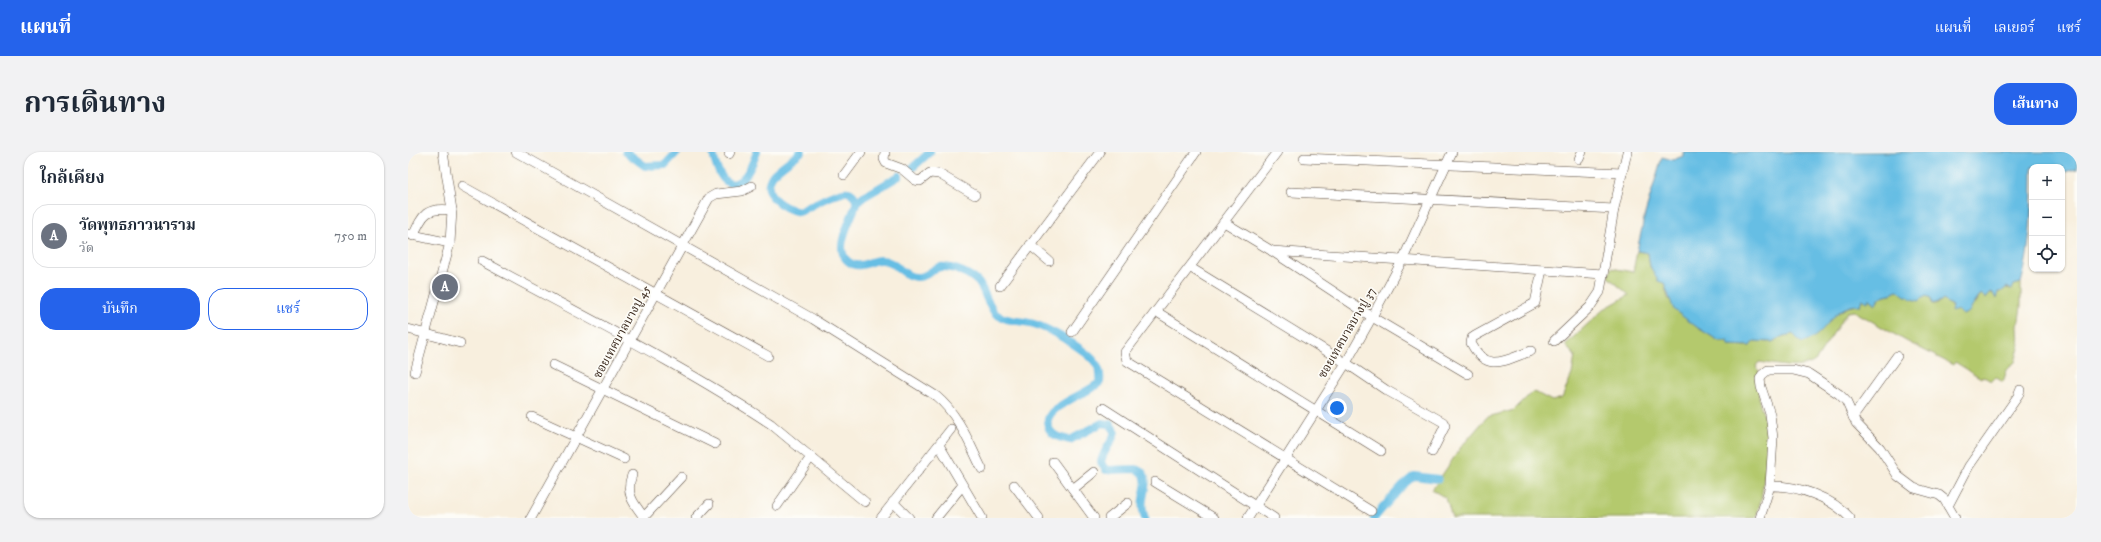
<!DOCTYPE html>
<html lang="th">
<meta charset="utf-8">
<style>
:root{--surface:#fff;--page:#f2f2f3;--text:#1f2937;--muted:#747a83;--line:#e0e1e3;--accent:#2563eb}
body{margin:0;font-family:"IM FELL DW Pica","Noto Serif Thai",serif;background:var(--page);color:var(--text)}
.controls{position:absolute;right:12px;top:12px;display:grid;overflow:hidden;border-radius:8px;box-shadow:0 1px 3px #0004}
.controls button{width:36px;height:36px;display:grid;place-items:center;padding:0;border:0;border-bottom:1px solid var(--line);background:var(--surface);color:var(--text);font:20px sans-serif}
.you{position:absolute;left:929px;top:256px;width:14px;height:14px;margin:-10px;border:3px solid #fff;border-radius:50%;background:#1a73e8;box-shadow:0 0 0 6px #1a73e833}
.badge{display:grid;place-items:center;width:26px;height:26px;border-radius:50%;background:var(--accent);color:#fff;font-size:13px;font-weight:700}
.pin{position:absolute;translate:-50% -50%;border:2px solid #fff;box-shadow:0 1px 4px #0006}
.list{margin:0;padding:0;list-style:none}
h2{display:flex;justify-content:space-between;align-items:center;height:52px;margin:0;padding:0 16px;font-size:17px}
h2 small{font-size:13px;font-weight:400;color:var(--muted)}
.list li{display:grid;grid-template-columns:26px 1fr auto;gap:12px;align-items:center;box-sizing:border-box;height:64px;margin:0 8px 8px;padding:0 8px;border:1px solid var(--line);border-radius:16px}
.list b{display:block;font-size:15px;white-space:nowrap}
.list p{margin:0;font-size:13px;white-space:nowrap;color:var(--muted)}
.list em{font-size:13px;font-style:normal;color:var(--muted)}
.actions{display:flex;gap:8px;padding:12px 16px}
.actions a{flex:1;padding:9px 0;border:1px solid var(--accent);border-radius:16px;text-align:center;font-size:14px;color:var(--accent)}
.actions .main{background:var(--accent);color:#fff}
.icon{flex:none;width:22px;height:22px;fill:none;stroke:currentColor;stroke-width:2;stroke-linecap:round;stroke-linejoin:round}
.map{position:relative;flex:none;width:1669px;height:366px;overflow:hidden;border-radius:16px}
header{display:flex;align-items:center;gap:24px;box-sizing:border-box;height:56px;padding:0 20px;background:var(--accent);color:#fff}
header strong{font-size:19px}
nav{display:flex;gap:22px;margin-inline-start:auto;font-size:14px}
.intro{display:flex;align-items:center;justify-content:space-between;box-sizing:border-box;height:96px;padding:0 24px}
h1{margin:0;font-size:28px}
.button{padding:10px 18px;border-radius:16px;background:var(--accent);color:#fff;font-size:14px;font-weight:700}
main{display:flex;gap:24px;padding:0 24px}
aside{flex:1;background:var(--surface);border-radius:16px;box-shadow:0 1px 3px #0004}
.map>svg:first-child{display:block}
.green{fill:#b4c96d;stroke:#787a46}
.water{fill:#66bee4;stroke:#507481}
.lines{fill:none;stroke-linecap:round;stroke-linejoin:round}
.canal{stroke:#66bee4;stroke-width:8}
.minor-casing{stroke:#57483b;stroke-width:10}
.minor{stroke:#fff;stroke-width:9}
.labels{text-anchor:middle;dominant-baseline:central;stroke-width:3.5;stroke-linejoin:round;paint-order:stroke}
.street-label{font-size:12px;fill:#3b2a1e;stroke:#fdfcf7}
</style>
<header>
<strong>แผนที่</strong>
<nav><a>แผนที่</a><a>เลเยอร์</a><a>แชร์</a></nav>
</header>
<div class="intro"><h1>การเดินทาง</h1><a class="button">เส้นทาง</a></div>
<main>
<aside>
<h2>ใกล้เคียง<small></small></h2>
<ul class="list">
<li><span class="badge" style="background:#6b7280">A</span><div><b>วัดพุทธภาวนาราม</b><p>วัด</p></div><em>750 m</em></li>
</ul>
<div class="actions"><a class="main">บันทึก</a><a>แชร์</a></div>
</aside>
<div class="map">
<svg width="1669" height="366" viewBox="0 0 1669 366">
<rect width="100%" height="100%" fill="#fdfcf7"/>
<filter id="ink" filterUnits="userSpaceOnUse"><feTurbulence type="fractalNoise" baseFrequency=".025" numOctaves="2"/><feDisplacementMap in="SourceGraphic" scale="8" xChannelSelector="R" yChannelSelector="G"/><feConvolveMatrix kernelMatrix="1 2 1 2 8 2 1 2 1" color-interpolation-filters="sRGB"/></filter>
<filter id="wash" filterUnits="userSpaceOnUse"><feTurbulence type="fractalNoise" baseFrequency=".012" numOctaves="4" result="noise"/><feDisplacementMap in="SourceGraphic" scale="16" xChannelSelector="R" yChannelSelector="G"/><feGaussianBlur stdDeviation="0.9" result="paint"/><feColorMatrix in="noise" values="0 0 0 0 0 0 0 0 0 0 0 0 0 0 0 0 0 1.4 0 .05"/><feComposite in="paint" operator="in"/></filter>
<g filter="url(#wash)">
<rect width="100%" height="100%" fill="#f8efde"/>
<!-- green -->
<path class="green" d="M 1229,99 L 1240,101 L 1242,115 L 1256,131 L 1260,146 L 1290,176 L 1311,189 L 1320,189 L 1320,193 L 1342,194 L 1346,189 L 1364,190 L 1375,184 L 1385,182 L 1406,185 C 1420,171 1432,153 1452,153 L 1454,146 L 1460,145 L 1468,152 C 1476,138 1480,146 1490,138 L 1500,143 L 1503,147 L 1518,144 L 1523,146 L 1524,152 L 1527,152 L 1535,148 L 1538,149 L 1547,159 L 1568,151 L 1573,142 L 1585,141 L 1588,146 L 1589,140 L 1593,140 L 1597,136 L 1602,137 L 1606,133 L 1613,131 L 1613,155 L 1610,174 L 1611,196 L 1607,210 L 1599,218 L 1595,230 L 1587,225 L 1583,229 L 1574,224 L 1573,226 L 1547,210 L 1545,213 L 1498,189 L 1446,159 L 1439,160 L 1408,208 C 1394,220 1369,212 1351,210 L 1348,214 L 1351,219 L 1351,249 L 1360,276 L 1360,295 L 1353,348 L 1348,366 L 1044,366 L 1038,346 L 1024,338 L 1053,295 L 1079,265 L 1106,258 L 1125,239 L 1144,249 L 1154,246 L 1164,222 L 1167,204 L 1157,193 L 1196,157 L 1221,143 L 1200,125 L 1203,116 L 1225,120 Z"/>
<!-- water -->
<path class="water" d="M 1275,0 L 1669,0 L 1669,17 L 1654,21 L 1654,15 L 1624,15 C 1624,49 1623,98 1613,131 L 1606,133 L 1604,138 L 1599,135 L 1593,140 L 1590,140 L 1588,147 L 1585,141 L 1582,140 L 1578,147 L 1573,142 L 1560,161 L 1555,163 L 1550,158 L 1543,160 L 1544,154 L 1535,148 L 1524,152 L 1523,146 L 1518,144 L 1511,149 L 1503,147 L 1500,144 L 1497,144 L 1490,138 C 1480,146 1476,138 1468,152 L 1461,146 L 1460,150 L 1454,147 L 1452,153 C 1427,153 1423,173 1406,185 C 1403,187 1398,189 1394,191 L 1385,182 L 1375,184 L 1364,190 L 1346,189 L 1342,194 L 1320,193 L 1320,189 L 1311,189 L 1290,176 L 1266,158 L 1256,131 L 1250,129 L 1242,114 L 1240,101 L 1229,99 L 1237,62 L 1254,5 L 1265,8 L 1275,4 Z"/>
<g class="lines">
<!-- canal -->
<g class="canal">
<path d="M 218,0 L 237,14 L 257,13 L 269,0"/>
<path d="M 305,0 C 307,15 318,45 336,25 C 342,19 346,8 349,0"/>
<path d="M 393,0 C 386,6 369,17 364,24 C 352,44 376,56 391,60 C 401,55 432,37 441,40 C 446,42 447,45 449,49 C 445,66 423,97 441,110 C 452,119 462,107 473,108 C 488,108 495,126 510,125 C 521,125 526,113 537,115 C 548,116 562,122 570,130 C 575,135 577,145 581,151 C 583,154 585,160 588,162 C 598,170 614,168 626,172 C 642,177 677,197 687,210 C 692,217 693,223 692,230 C 681,242 634,254 640,274 C 643,284 652,286 662,288 L 694,271 L 702,272 L 707,279 C 705,291 694,299 693,311 L 698,318 L 728,317 L 735,321 C 743,333 729,348 737,366"/>
<path d="M 503,17 L 522,0"/>
<path d="M 449,49 L 491,24"/>
<path d="M 966,366 L 995,333 L 1006,324 L 1030,327"/>
</g>
</g>
</g>
<g filter="url(#ink)">
<g class="lines">
<!-- minor casing -->
<g class="minor-casing">
<g id="minor">
<path d="M 108,0 L 405,167 L 528,244 C 551,263 561,291 574,317"/>
<path d="M 477,0 L 476,7 L 478,11 L 494,17 L 507,28 L 512,29 L 522,21 L 531,22 L 567,43"/>
<path d="M 869,0 L 717,200 L 719,209 L 963,359"/>
<path d="M 321,2 L 322,0"/>
<path d="M 896,6 L 1214,21"/>
<path d="M 1171,7 L 1174,0"/>
<path d="M 436,23 L 453,0"/>
<path d="M 54,34 L 360,204"/>
<path d="M 883,40 L 1206,57"/>
<path d="M 816,70 L 864,99 L 964,165 L 1060,222"/>
<path d="M 0,82 L 42,91"/>
<path d="M 5,84 C 15,62 18,55 44,58"/>
<path d="M 622,93 L 641,109"/>
<path d="M 864,99 L 1195,122"/>
<path d="M 74,109 C 171,162 271,211 363,272 L 457,350"/>
<path d="M 783,116 L 938,211 L 978,238 L 1035,270 L 1037,274 L 1024,300"/>
<path d="M 592,134 L 692,0"/>
<path d="M 749,160 L 973,299"/>
<path d="M 0,177 L 52,191"/>
<path d="M 664,180 L 788,0"/>
<path d="M 1146,189 L 1182,155 L 1192,140 L 1206,57 L 1219,0"/>
<path d="M 1123,199 C 1097,208 1079,222 1063,191 L 1064,186 L 1067,184 L 1127,151 L 1134,118"/>
<path d="M 145,213 L 307,292"/>
<path d="M 7,220 L 42,91 L 44,58 L 35,0"/>
<path d="M 695,256 L 866,366"/>
<path d="M 124,265 L 216,307"/>
<path d="M 1445,265 L 1489,204"/>
<path d="M 531,293 L 574,366"/>
<path d="M 645,310 L 686,366"/>
<path d="M 224,323 C 217,341 225,351 236,365 L 273,325"/>
<path d="M 747,330 L 806,366"/>
<path d="M 606,333 L 631,366"/>
<path d="M 1362,334 L 1365,286 L 1362,262 L 1353,235 L 1352,227 L 1354,223 L 1360,218 L 1385,218 L 1401,222 L 1431,242 L 1438,249 L 1448,271 L 1472,296 L 1490,324 L 1506,336 L 1531,343 L 1536,347 L 1547,366"/>
<path d="M 665,337 L 686,320"/>
<path d="M 485,350 L 501,366"/>
<path d="M 369,354 L 403,305"/>
<path d="M 1540,354 L 1561,314 L 1610,244 L 1612,238"/>
<path d="M 123,366 L 301,46 L 308,42 L 334,39 L 344,34"/>
<path d="M 288,366 L 301,352"/>
<path d="M 473,366 L 543,277"/>
<path d="M 528,366 L 554,334"/>
<path d="M 701,366 L 720,351"/>
<path d="M 840,366 L 938,211 L 964,165 L 995,107 L 1044,0"/>
<path d="M 1352,366 L 1362,334 C 1389,333 1423,345 1442,366"/>
</g>
</g>
<!-- minor -->
<use href="#minor" class="minor"/>
</g>
</g>
<g class="labels">
<!-- street labels -->
<g class="street-label">
<text transform="translate(214 180) rotate(-61)">ซอยเทศบาลบางปู 45</text>
<text transform="translate(939 181) rotate(-60)">ซอยเทศบาลบางปู 37</text>
</g>
</g>
</svg>
<div class="controls">
<button>+</button>
<button>−</button>
<button><svg class="icon" aria-label="locate" viewBox="0 0 24 24"><circle cx="12" cy="12" r="6"/><path d="M12 2v4M12 18v4M2 12h4M18 12h4"/></svg></button>
</div>
<div class="you"></div>
<div class="pin badge" style="left:37px;top:135px;background:#6b7280">A</div>
</div>
</main>
